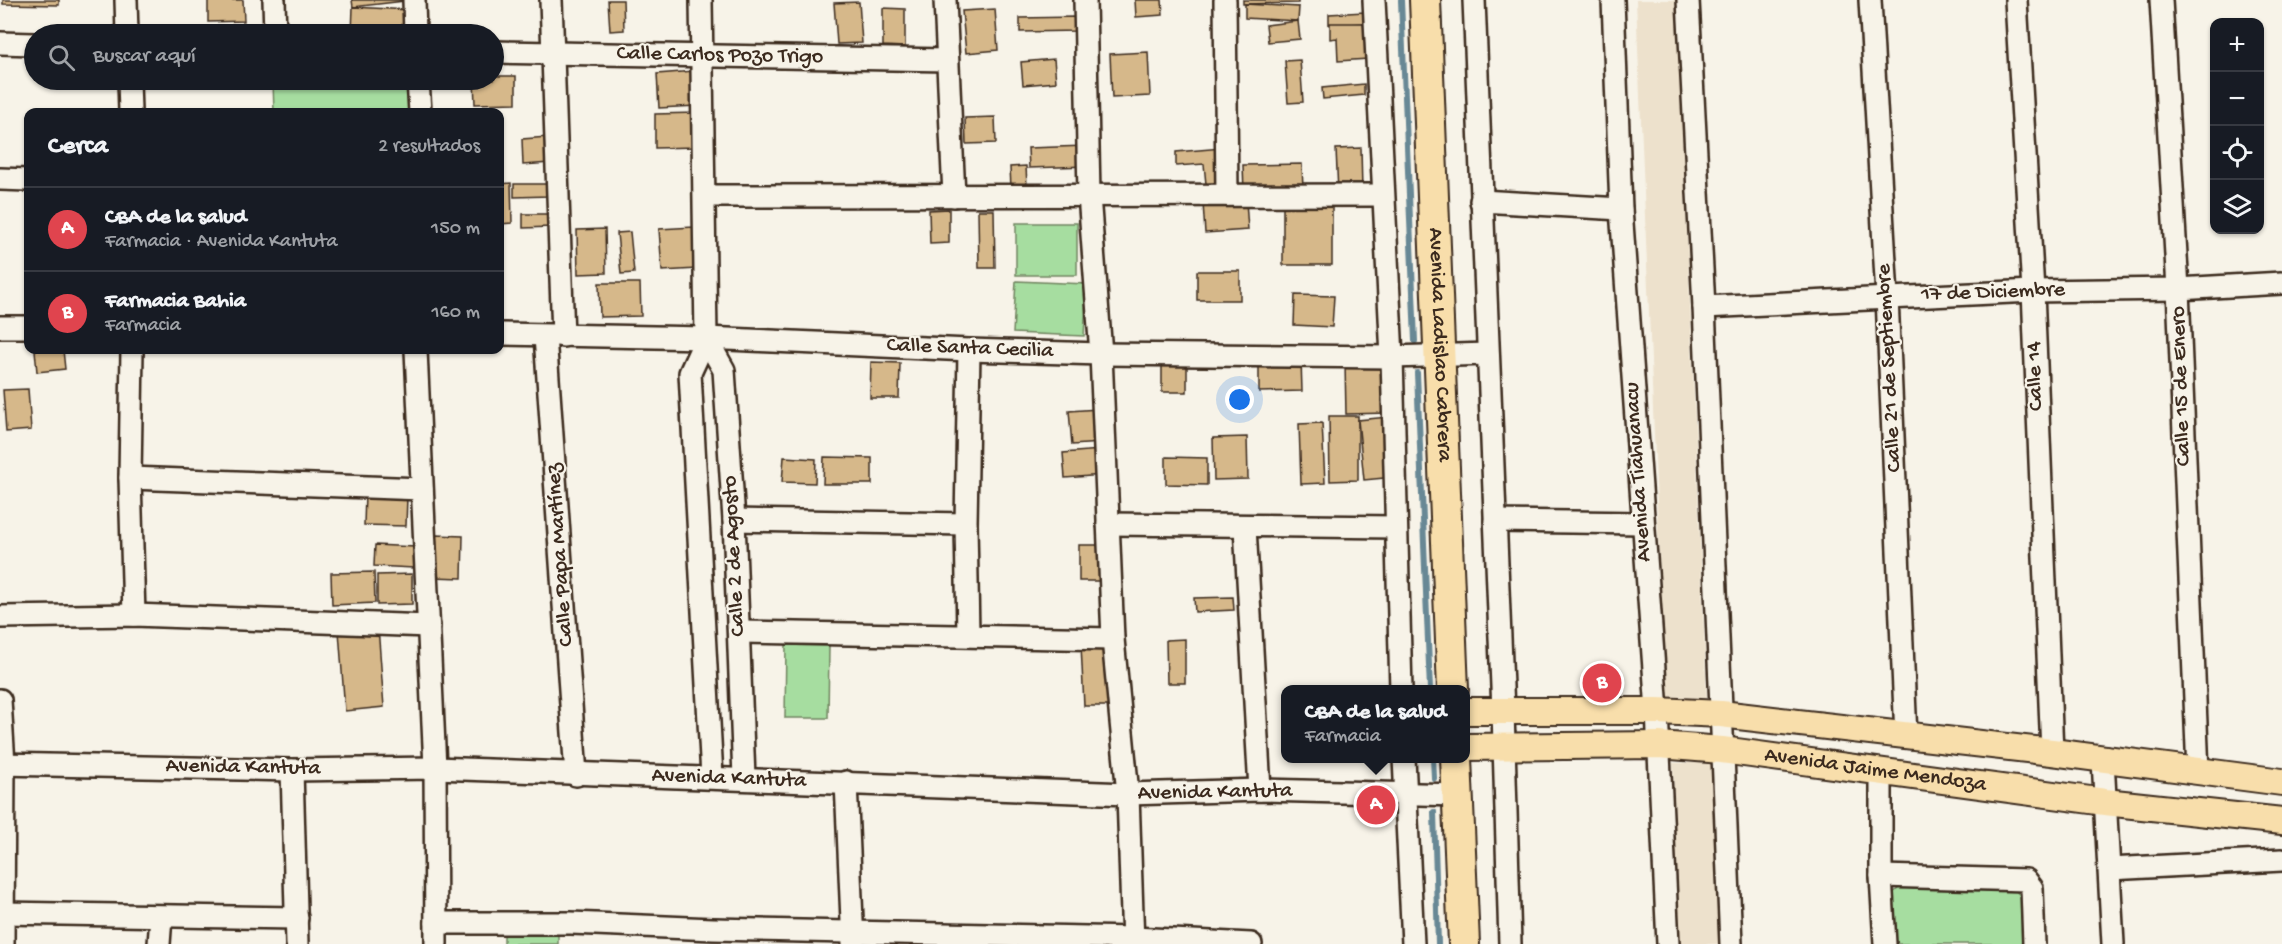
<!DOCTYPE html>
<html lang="es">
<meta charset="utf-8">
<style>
:root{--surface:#171b24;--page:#242831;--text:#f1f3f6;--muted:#9ea1a6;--line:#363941;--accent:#d93025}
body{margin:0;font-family:"Gochi Hand",sans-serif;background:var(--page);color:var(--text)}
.controls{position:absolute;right:18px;top:18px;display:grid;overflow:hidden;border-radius:12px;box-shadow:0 2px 4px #0004}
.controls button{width:54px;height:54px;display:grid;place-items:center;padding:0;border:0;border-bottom:2px solid var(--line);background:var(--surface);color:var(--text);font:30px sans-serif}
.you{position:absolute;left:1240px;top:400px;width:21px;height:21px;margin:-15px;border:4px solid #fff;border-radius:50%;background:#1a73e8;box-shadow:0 0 0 9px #1a73e833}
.badge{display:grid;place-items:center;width:39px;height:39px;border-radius:50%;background:var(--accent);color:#fff;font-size:20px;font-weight:700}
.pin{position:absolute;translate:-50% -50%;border:3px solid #fff;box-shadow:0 2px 6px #0006}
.popup{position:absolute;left:1281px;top:685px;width:189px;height:78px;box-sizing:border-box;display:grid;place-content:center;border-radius:12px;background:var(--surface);filter:drop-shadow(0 2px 4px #0005);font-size:20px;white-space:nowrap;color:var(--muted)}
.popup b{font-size:22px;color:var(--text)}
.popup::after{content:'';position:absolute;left:50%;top:100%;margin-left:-12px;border:12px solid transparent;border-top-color:var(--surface)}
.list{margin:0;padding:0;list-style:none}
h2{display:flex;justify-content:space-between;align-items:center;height:78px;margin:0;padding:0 24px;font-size:26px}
h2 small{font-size:20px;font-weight:400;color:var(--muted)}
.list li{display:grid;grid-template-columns:39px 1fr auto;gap:18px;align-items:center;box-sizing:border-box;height:84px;padding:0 24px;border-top:2px solid var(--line)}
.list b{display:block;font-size:22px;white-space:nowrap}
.list p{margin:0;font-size:20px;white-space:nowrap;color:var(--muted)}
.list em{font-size:20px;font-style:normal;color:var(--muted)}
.icon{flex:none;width:33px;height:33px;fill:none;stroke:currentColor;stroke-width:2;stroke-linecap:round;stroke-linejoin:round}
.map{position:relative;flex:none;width:2282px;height:944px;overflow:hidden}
.search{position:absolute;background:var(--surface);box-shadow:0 2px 4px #0004;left:24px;top:24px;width:480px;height:66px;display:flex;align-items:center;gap:15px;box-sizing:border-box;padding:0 21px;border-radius:33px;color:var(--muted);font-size:22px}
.panel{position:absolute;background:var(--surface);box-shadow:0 2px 4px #0004;left:24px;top:108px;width:480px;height:246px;border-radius:12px}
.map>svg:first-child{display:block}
.built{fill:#ede1cc}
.green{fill:#a6dda0;stroke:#70845f;stroke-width:1.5}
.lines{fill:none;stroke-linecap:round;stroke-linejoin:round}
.stream{stroke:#678895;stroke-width:6}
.building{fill:#d6b88a;stroke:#3b2a1e;stroke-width:1.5}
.minor-casing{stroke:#3b2a1e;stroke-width:26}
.major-casing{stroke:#3b2a1e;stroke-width:30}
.highway-casing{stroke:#3b2a1e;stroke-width:34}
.minor{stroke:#f7f3e8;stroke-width:21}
.major{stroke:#f8deab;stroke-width:26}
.highway{stroke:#f8deab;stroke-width:30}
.labels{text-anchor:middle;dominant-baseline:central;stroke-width:4.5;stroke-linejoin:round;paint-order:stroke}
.street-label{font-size:22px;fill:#3b2a1e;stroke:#f7f3e8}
</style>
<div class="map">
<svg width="2282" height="944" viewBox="0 0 2282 944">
<rect width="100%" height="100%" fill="#f7f3e8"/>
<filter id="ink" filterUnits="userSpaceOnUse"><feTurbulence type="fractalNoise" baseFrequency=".0167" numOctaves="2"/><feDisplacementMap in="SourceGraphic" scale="12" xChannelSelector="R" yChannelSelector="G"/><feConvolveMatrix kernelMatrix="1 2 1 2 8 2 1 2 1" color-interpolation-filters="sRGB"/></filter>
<g filter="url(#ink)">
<!-- built -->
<g class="built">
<path d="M 1636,0 L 1677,0 L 1707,703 L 1665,698 Z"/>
<path d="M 1673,763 L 1716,763 L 1723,944 L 1679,944 Z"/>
</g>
<!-- green -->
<g class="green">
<path d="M 273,81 L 415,85 L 415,112 L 274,112 Z"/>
<rect x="1016" y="223" width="61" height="52"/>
<path d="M 1016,281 L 1087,284 L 1084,336 L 1013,333 Z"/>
<path d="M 786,645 L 829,646 L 828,718 L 785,718 Z"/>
<path d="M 1899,888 L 2016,891 L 2023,899 L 2025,944 L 1893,944 L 1891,895 Z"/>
<path d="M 558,931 L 558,944 L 504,944 L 504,932 Z"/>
</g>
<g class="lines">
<!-- stream -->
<g class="stream">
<path d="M 1401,0 L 1415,341"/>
<path d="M 1417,373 L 1430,690"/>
<path d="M 1433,758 L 1434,778"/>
<path d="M 1434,812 L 1438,944"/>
</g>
</g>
<!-- building -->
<g class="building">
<path d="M 3,0 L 59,0 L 59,5 L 3,4 Z"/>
<path d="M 208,0 L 243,0 L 244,21 L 208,22 Z"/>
<path d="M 352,0 L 404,0 L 404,1 L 353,7 Z"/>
<path d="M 608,0 L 623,0 L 624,30 L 610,31 Z"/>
<path d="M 1135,0 L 1162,0 L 1163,15 L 1136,17 Z"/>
<path d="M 1243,0 L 1298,0 L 1298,3 L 1243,4 Z"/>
<path d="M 859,2 L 862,43 L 837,44 L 834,3 Z"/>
<path d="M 1245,4 L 1299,7 L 1298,21 L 1245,18 Z"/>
<path d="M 353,7 L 409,10 L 407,34 L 352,34 Z"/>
<path d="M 883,8 L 905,9 L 905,47 L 883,46 Z"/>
<path d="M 995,9 L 998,50 L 966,53 L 962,11 Z"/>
<path d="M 1365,12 L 1365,23 L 1329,25 L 1329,14 Z"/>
<path d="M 1076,17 L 1077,31 L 1020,32 L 1020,18 Z"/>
<path d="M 1298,21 L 1300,39 L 1268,42 L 1266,25 Z"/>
<path d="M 1330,23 L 1366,23 L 1368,59 L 1338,61 L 1337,38 L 1330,39 Z"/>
<path d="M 1148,52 L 1150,96 L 1112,98 L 1110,54 Z"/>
<path d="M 1054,59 L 1056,82 L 1023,85 L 1021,62 Z"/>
<path d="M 1300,60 L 1303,102 L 1288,103 L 1285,61 Z"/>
<path d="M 694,71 L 696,106 L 659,108 L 657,74 Z"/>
<path d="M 494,76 L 516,76 L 516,103 L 475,104 L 474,80 L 494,80 Z"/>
<path d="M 1364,84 L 1364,95 L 1323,99 L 1322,88 Z"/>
<path d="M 696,113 L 696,147 L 655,148 L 655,114 Z"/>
<path d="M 995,117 L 996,143 L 966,144 L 965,118 Z"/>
<path d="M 548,137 L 550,163 L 523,165 L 522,139 Z"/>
<path d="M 1086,146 L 1087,166 L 1029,168 L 1028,148 Z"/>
<path d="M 1222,148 L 1224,182 L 1206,184 L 1204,164 L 1176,166 L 1176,152 Z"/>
<path d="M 1361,148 L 1362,191 L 1338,192 L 1336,149 Z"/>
<path d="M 1302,164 L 1303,190 L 1244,191 L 1243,165 Z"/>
<path d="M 1026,166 L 1027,187 L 1011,188 L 1010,167 Z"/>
<path d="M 511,183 L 512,223 L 500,224 L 500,184 Z"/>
<path d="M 514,184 L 549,184 L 549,196 L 514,197 Z"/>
<path d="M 1246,201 L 1248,230 L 1205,233 L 1203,203 Z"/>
<path d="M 1332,204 L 1332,265 L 1283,265 L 1283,205 Z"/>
<path d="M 949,209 L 949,243 L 930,244 L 929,210 Z"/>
<path d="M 978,210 L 994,210 L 995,268 L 979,268 Z"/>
<path d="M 523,214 L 550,214 L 551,227 L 523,228 Z"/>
<path d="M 694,227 L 697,269 L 662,271 L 659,229 Z"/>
<path d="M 605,229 L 606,273 L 578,274 L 577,230 Z"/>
<path d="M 630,232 L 634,273 L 621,274 L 617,233 Z"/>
<rect x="1197" y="271" width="43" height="29"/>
<path d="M 599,283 L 640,283 L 641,316 L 600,317 Z"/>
<path d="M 1295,295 L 1334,296 L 1332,327 L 1294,325 Z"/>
<path d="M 35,350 L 63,350 L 65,369 L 37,372 Z"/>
<path d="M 1301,360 L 1302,391 L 1259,392 L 1259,361 Z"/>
<path d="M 1386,361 L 1388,413 L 1346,414 L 1345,363 Z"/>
<path d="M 871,362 L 900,363 L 899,398 L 870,398 Z"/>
<rect x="1162" y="364" width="25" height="28"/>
<path d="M 28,389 L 31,430 L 6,432 L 3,390 Z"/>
<path d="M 1098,409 L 1101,443 L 1072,445 L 1069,411 Z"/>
<path d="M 1329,416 L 1358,416 L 1358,480 L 1330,481 Z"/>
<path d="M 1388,417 L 1394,477 L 1364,480 L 1358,420 Z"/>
<path d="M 1322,423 L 1325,483 L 1301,484 L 1299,424 Z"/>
<path d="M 1247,437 L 1248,479 L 1214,480 L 1213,438 Z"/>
<path d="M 1101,450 L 1103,475 L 1065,478 L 1063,453 Z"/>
<path d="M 784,457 L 816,459 L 815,483 L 782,482 Z"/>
<path d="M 824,457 L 872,458 L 872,484 L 823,484 Z"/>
<path d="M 1166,457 L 1207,458 L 1207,485 L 1166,484 Z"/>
<path d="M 365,494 L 407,496 L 406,526 L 364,525 Z"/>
<path d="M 435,535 L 463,536 L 462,578 L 433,577 Z"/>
<path d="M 375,545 L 415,547 L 414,568 L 374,566 Z"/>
<rect x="1079" y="545" width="27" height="36"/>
<path d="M 374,572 L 375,603 L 332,605 L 331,573 Z"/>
<path d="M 412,574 L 412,604 L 377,605 L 377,575 Z"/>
<path d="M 1233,597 L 1234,610 L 1195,612 L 1194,598 Z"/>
<path d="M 378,627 L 384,707 L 345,711 L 339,631 Z"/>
<path d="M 1185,639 L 1185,683 L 1167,683 L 1166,640 Z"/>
<path d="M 1081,645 L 1109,648 L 1110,706 L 1084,706 Z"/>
</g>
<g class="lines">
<!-- minor casing -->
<g class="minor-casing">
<g id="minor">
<path d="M 126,0 L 127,34"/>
<path d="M 274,0 L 275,34"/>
<path d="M 414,0 L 415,34"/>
<path d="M 551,0 L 563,336"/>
<path d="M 701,0 L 706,338 L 690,373 L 712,777"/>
<path d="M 945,0 L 954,196"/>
<path d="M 1085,0 L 1089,195 L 1101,354 L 1113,639 L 1128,794 L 1133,944"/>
<path d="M 1225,0 L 1227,195"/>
<path d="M 1374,0 L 1392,357 L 1401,690"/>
<path d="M 1474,0 L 1503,711 L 1510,944"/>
<path d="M 1613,0 L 1621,209 L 1657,711 L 1668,944"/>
<path d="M 1688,0 L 1704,307 L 1731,944"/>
<path d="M 1870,0 L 1887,297 L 1906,737"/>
<path d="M 2016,0 L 2033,291 L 2052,752"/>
<path d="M 2161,0 L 2178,289 L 2198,772"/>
<path d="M 0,43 L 34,44"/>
<path d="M 494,52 L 947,60"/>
<path d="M 129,80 L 130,112"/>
<path d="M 418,80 L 420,112"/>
<path d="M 0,179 L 28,180"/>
<path d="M 705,196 L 1383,195"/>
<path d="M 1481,201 L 1621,209"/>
<path d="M 1704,307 L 2033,291 L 2178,289 L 2282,283"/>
<path d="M 0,327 L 28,327"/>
<path d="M 500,334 L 706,338 L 969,350 L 1101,354 L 1392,357 L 1488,354"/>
<path d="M 545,336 L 576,775"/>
<path d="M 706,338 L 724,370 L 734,520 L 744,778"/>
<path d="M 132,350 L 130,478 L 134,615"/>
<path d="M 416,350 L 435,768 L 436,944"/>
<path d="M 130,478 L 422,489"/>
<path d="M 734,520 L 966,524"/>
<path d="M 1495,521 L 1642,523"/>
<path d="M 1108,524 L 1396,527"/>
<path d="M 1245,527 L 1260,790"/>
<path d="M 0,617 L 134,615 L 429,626"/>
<path d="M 739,632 L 1113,639"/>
<path d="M 968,635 L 966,524 L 969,350"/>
<path d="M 0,700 L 4,764 L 3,944"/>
<path d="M 1404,758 L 1413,944"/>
<path d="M 2103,760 L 2113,944"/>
<path d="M 0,764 L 292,770 L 435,768 L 1128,794 L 1260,790 L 1458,795"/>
<path d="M 292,770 L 297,944"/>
<path d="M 1881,772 L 1881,876 L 1885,944"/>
<path d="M 846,782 L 853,944"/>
<path d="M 2109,869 L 2282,860"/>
<path d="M 1881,876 L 2026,880 L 2032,888 L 2034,944"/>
<path d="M 3,913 L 297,918"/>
<path d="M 436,923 L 571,923 L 713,929 L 1133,938 L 1251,944"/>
<path d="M 159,944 L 161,917"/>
</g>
</g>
<!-- major casing -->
<g class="major-casing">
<g id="major">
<path d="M 1466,711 L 1657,711 L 1721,714 L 2052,752 L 2282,782"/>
<path id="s1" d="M 1466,747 L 1659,745 L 1722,750 L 2105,802 L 2282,821"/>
</g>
</g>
<!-- highway casing -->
<g class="highway-casing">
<g id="highway">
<path id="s2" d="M 1425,0 L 1453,690"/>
<path d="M 1456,758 L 1464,944"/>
</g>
</g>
<!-- minor -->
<use href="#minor" class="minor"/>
<!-- major -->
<use href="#major" class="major"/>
<!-- highway -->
<use href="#highway" class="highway"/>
</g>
</g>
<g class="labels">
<!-- street labels -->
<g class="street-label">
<text transform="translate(720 56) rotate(1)">Calle Carlos Pozo Trigo</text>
<text transform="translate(1993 293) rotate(-2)">17 de Diciembre</text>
<text stroke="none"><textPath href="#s2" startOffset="345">Avenida Ladislao Cabrera</textPath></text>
<text transform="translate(970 349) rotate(2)">Calle Santa Cecilia</text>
<text transform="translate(1890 368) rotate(-93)">Calle 21 de Septiembre</text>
<text transform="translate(2036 376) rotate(-92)">Calle 14</text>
<text transform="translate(2182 386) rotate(-92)">Calle 15 de Enero</text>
<text transform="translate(1639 472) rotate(-94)">Avenida Tiahuanacu</text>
<text transform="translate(561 555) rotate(-94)">Calle Papa Martínez</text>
<text transform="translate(735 556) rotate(-93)">Calle 2 de Agosto</text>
<text transform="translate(243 768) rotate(1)">Avenida Kantuta</text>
<text stroke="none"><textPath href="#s1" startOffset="411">Avenida Jaime Mendoza</textPath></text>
<text transform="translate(729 779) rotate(2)">Avenida Kantuta</text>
<text transform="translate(1215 793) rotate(-1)">Avenida Kantuta</text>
</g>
</g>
</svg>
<div class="controls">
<button>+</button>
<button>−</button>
<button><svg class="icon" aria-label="locate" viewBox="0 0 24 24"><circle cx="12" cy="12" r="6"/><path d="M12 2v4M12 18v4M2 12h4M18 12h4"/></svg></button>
<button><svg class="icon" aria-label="layers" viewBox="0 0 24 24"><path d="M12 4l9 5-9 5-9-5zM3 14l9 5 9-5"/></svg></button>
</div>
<div class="you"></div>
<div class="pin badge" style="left:1376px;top:805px;background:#e0444e">A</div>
<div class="popup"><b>CBA de la salud</b>Farmacia</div>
<div class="pin badge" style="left:1602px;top:683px;background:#e0444e">B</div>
<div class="search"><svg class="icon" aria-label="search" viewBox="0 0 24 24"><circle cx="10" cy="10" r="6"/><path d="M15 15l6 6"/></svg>Buscar aquí</div>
<section class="panel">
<h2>Cerca<small>2 resultados</small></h2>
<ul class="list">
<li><span class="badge" style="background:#e0444e">A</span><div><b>CBA de la salud</b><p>Farmacia · Avenida Kantuta</p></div><em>150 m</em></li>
<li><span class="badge" style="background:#e0444e">B</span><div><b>Farmacia Bahia</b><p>Farmacia</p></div><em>160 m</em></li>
</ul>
</section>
</div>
